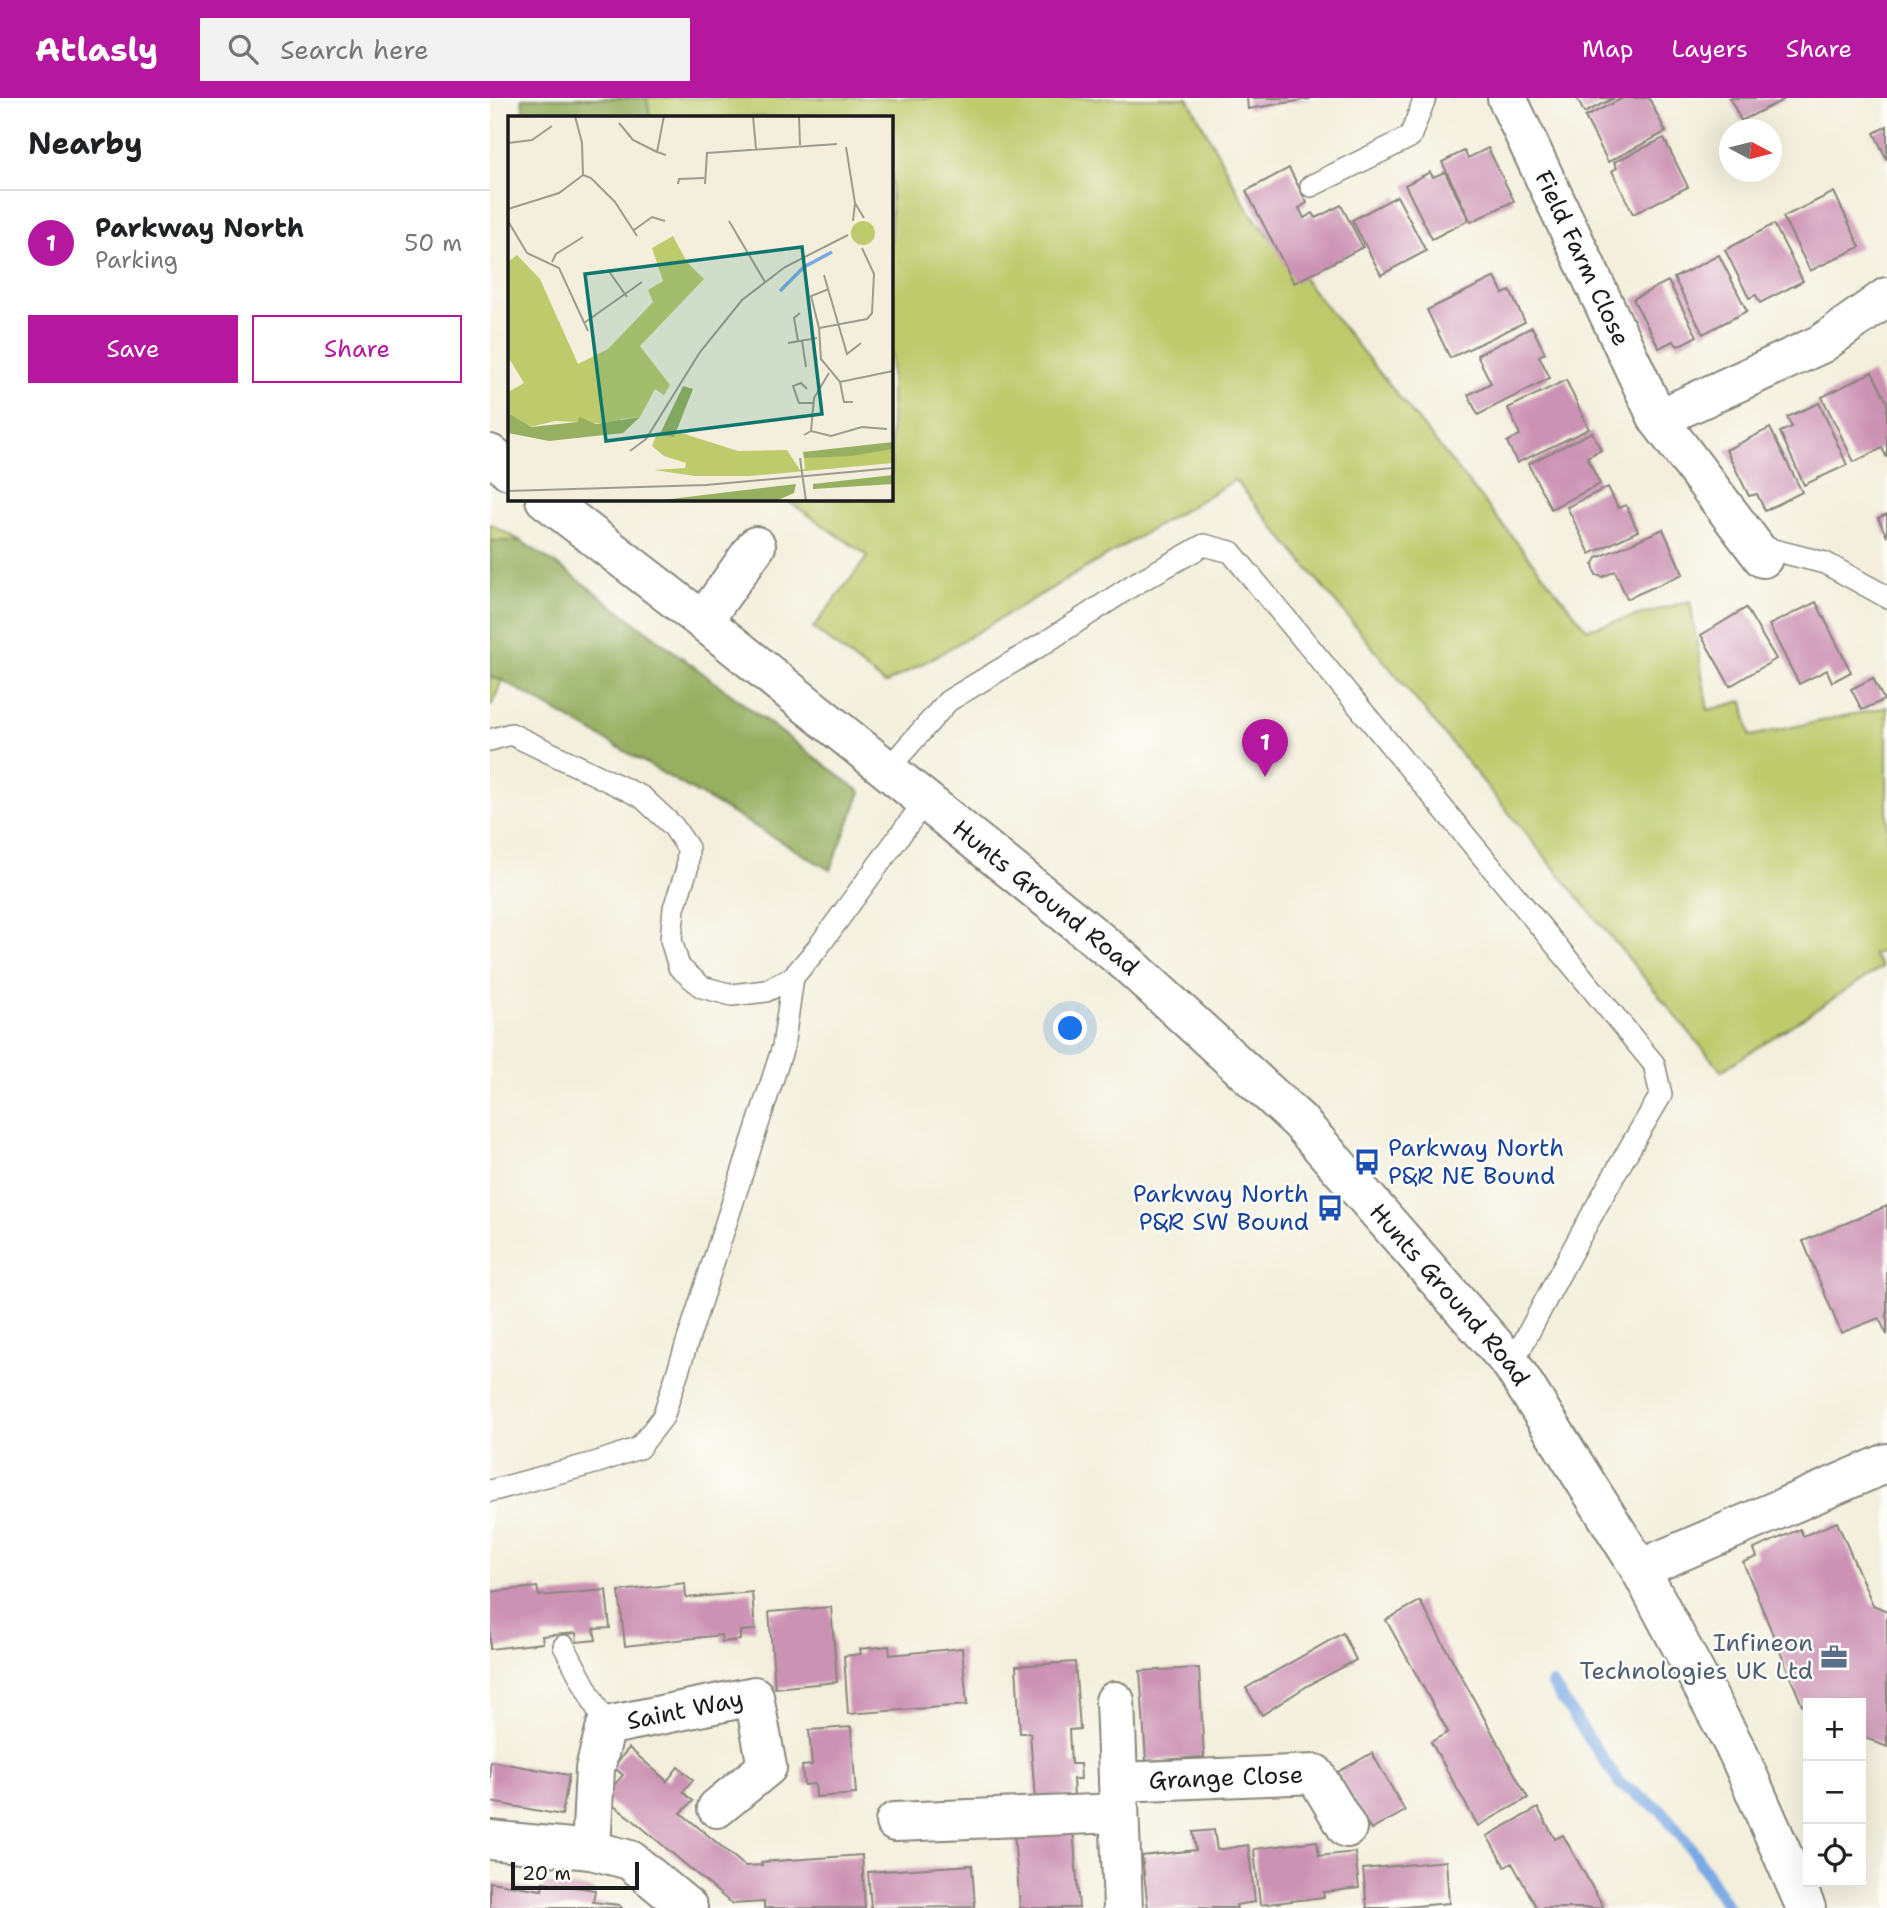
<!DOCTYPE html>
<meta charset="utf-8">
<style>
:root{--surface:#fff;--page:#f2f2f2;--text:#202124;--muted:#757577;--line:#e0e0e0;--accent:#b5179e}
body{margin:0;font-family:"Shantell Sans",sans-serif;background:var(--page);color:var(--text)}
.controls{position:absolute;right:21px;bottom:21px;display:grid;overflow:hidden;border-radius:0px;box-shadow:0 7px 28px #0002}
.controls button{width:63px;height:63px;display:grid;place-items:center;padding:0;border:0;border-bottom:2px solid var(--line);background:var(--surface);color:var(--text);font:35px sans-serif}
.compass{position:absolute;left:1229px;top:21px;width:63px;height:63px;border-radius:50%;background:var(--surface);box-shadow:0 7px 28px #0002;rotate:97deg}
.scale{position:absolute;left:21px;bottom:18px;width:128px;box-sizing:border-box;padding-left:7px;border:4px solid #1c1c1c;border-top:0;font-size:19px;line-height:24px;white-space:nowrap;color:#1c1c1c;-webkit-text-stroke:5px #fdfcf7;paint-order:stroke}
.you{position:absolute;left:581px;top:931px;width:24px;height:24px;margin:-18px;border:5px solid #fff;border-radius:50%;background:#1a73e8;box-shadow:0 0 0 10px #1a73e833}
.badge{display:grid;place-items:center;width:46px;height:46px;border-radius:50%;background:var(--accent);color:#fff;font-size:23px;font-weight:700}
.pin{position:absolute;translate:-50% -58px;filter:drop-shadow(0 2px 4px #0008)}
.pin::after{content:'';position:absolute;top:37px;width:24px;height:21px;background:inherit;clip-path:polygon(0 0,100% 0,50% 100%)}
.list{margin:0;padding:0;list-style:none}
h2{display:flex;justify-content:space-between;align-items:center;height:91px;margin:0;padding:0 28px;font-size:30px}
h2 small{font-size:23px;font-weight:400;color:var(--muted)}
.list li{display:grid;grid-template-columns:46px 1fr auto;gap:21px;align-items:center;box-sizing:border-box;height:105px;padding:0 28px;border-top:2px solid var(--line)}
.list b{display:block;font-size:26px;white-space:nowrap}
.list p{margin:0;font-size:23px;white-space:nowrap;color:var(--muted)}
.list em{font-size:23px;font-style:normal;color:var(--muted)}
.actions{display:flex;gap:14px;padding:21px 28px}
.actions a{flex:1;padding:16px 0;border:2px solid var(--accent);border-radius:0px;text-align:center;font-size:24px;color:var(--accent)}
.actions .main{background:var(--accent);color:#fff}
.icon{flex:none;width:38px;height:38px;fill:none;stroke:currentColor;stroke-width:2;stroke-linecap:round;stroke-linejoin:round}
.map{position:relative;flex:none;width:1397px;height:1810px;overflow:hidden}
header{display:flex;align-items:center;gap:42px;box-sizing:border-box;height:98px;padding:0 35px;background:var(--accent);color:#fff}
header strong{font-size:33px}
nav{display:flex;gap:38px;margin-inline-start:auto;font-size:24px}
.search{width:490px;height:63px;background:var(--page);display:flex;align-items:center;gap:18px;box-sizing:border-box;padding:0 24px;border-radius:0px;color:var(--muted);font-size:26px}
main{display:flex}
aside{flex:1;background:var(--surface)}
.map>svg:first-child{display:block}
.green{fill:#bdcb6d;stroke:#6c7444;stroke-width:2}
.forest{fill:#96af60;stroke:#59663e;stroke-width:2}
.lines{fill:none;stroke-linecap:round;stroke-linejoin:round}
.stream{stroke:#7aa9e4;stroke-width:12}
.building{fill:#cc92b4}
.lane-casing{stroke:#88867c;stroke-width:24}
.street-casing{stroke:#88867c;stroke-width:42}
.lane{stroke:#fff;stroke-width:21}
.street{stroke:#fff;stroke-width:38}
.labels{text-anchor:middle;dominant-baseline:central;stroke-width:5;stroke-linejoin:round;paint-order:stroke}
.street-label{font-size:24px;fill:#1c1c1c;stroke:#fdfcf7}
.transit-label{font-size:24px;fill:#164399;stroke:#fdfcf7;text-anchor:start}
.service-label{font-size:24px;fill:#4e5e75;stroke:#fdfcf7;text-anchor:end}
.inset-river{fill:none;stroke:#7aa9e4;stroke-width:3.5}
.inset-road{fill:none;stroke:#9d9b8f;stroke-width:2}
.view{fill:#0f766e;fill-opacity:0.15;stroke:#0f766e;stroke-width:3.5}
.inset-edge{fill:none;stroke:#1c1c1c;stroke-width:3.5}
</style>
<header>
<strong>Atlasly</strong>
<div class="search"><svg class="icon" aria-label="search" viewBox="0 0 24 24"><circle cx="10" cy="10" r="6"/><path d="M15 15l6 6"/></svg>Search here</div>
<nav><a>Map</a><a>Layers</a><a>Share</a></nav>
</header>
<main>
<aside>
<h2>Nearby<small></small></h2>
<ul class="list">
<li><span class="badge">1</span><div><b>Parkway North</b><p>Parking</p></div><em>50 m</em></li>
</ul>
<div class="actions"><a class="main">Save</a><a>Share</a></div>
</aside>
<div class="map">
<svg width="1397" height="1810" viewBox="0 0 1397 1810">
<rect width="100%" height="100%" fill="#fdfcf7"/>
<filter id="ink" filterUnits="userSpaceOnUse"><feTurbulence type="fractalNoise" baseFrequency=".0143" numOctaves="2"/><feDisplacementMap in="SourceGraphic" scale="14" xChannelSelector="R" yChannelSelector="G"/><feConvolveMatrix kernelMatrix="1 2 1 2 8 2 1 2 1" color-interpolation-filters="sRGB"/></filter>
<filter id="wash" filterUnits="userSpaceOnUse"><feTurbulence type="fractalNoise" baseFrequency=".00686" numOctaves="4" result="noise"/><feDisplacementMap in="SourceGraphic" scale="28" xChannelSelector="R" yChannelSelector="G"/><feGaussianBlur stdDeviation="1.57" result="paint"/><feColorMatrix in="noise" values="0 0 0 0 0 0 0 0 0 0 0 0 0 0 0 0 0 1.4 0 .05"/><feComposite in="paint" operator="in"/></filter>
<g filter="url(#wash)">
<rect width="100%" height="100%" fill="#f3efdc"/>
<!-- green -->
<g class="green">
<path d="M 157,0 L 698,0 L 758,112 L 1097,531 L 1200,503 L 1218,612 L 1253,603 L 1260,638 L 1397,609 L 1397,851 L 1383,857 L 1392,869 L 1231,973 L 745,382 L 452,555 L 395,586 L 323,530 L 378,458 L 295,401 L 401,401 L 401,19 L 160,19 Z"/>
<path d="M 0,426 L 31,443 L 0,443 Z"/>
<path d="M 0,579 L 12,582 L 3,605 L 0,607 Z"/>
</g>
<!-- forest -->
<g class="forest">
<path d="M 32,0 L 157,0 L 160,19 L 34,19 Z"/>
<path d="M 0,443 L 31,443 L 78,474 L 371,694 L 340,772 L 12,582 L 0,579 Z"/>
</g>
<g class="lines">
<!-- stream -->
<path class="stream" d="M 1062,1586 L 1130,1686 L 1172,1713 L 1203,1753 L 1238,1810"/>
</g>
<g id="blocks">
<!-- building -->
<g class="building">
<path d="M 757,0 L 820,0 L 820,1 L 758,11 Z"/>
<path d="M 1087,0 L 1124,0 L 1094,15 Z"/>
<path d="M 1133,0 L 1159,0 L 1176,34 L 1118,64 L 1095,19 Z"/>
<path d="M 1240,0 L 1297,0 L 1251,23 Z"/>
<path d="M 1397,28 L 1397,62 L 1384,35 Z"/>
<path d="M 1174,40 L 1198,89 L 1143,116 L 1122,73 L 1127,70 L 1124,64 Z"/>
<path d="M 998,50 L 1024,103 L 981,124 L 952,64 L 974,53 L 978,60 Z"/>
<path d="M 799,70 L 817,105 L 809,110 L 814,120 L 823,115 L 826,120 L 851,107 L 873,149 L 804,185 L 756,93 Z"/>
<path d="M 940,74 L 943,79 L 955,74 L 979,122 L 942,141 L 915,87 Z"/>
<path d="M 1344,94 L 1370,149 L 1320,173 L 1293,119 Z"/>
<path d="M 907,98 L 936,153 L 891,177 L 862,122 Z"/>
<path d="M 1284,126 L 1313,183 L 1270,205 L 1266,197 L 1259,200 L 1235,152 Z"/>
<path d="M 1229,157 L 1257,213 L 1213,236 L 1184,180 Z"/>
<path d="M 1005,179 L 1013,196 L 1020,193 L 1035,224 L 960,260 L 937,212 Z"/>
<path d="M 1178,183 L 1207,238 L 1188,248 L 1183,243 L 1169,250 L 1143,201 Z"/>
<path d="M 1042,229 L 1055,255 L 1049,258 L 1060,280 L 988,317 L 978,297 L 1001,285 L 987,257 Z"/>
<path d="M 1382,274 L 1397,304 L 1397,360 L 1392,350 L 1364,364 L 1332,299 Z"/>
<path d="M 1076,282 L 1099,331 L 1027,365 L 1017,344 L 1030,337 L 1018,310 Z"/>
<path d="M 1329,305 L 1357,367 L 1314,387 L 1290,334 L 1302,329 L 1297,319 Z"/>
<path d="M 1280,330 L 1312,394 L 1275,413 L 1267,396 L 1259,398 L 1236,352 Z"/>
<path d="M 1102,334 L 1111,352 L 1097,359 L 1110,386 L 1061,411 L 1038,366 Z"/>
<path d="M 1118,389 L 1128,410 L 1136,407 L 1148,433 L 1100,456 L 1077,409 Z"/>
<path d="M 1397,416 L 1397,439 L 1388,420 Z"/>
<path d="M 1173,431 L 1193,476 L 1137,501 L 1125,473 L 1113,479 L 1106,477 L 1103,467 L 1107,460 Z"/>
<path d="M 1326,504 L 1361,574 L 1342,584 L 1337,572 L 1309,586 L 1279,527 Z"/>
<path d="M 1256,510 L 1286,561 L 1240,588 L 1211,537 Z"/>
<path d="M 1383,580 L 1394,602 L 1372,612 L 1361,591 Z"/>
<path d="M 1397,1108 L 1397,1237 L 1389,1220 L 1351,1235 L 1313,1143 Z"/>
<path d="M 1347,1424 L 1383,1507 L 1397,1513 L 1397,1649 L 1371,1638 L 1371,1605 L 1318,1605 L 1318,1610 L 1312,1607 L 1253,1464 L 1267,1459 L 1264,1451 L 1310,1431 L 1313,1438 Z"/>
<path d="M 195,1485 L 196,1500 L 262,1494 L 265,1532 L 250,1533 L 250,1542 L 232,1544 L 231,1537 L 135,1548 L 129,1493 Z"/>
<path d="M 47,1489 L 49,1498 L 116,1492 L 120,1530 L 104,1531 L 106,1542 L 87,1544 L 86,1535 L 52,1538 L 53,1545 L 0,1551 L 0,1494 Z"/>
<path d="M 930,1503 L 1038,1700 L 988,1728 L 941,1644 L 958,1634 L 896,1522 Z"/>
<path d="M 341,1509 L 347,1584 L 285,1590 L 279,1514 Z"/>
<path d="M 853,1535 L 866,1562 L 817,1588 L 772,1617 L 756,1590 Z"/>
<path d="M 399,1548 L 400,1557 L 472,1550 L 477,1607 L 358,1616 L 354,1558 L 371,1556 L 370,1551 Z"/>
<path d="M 585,1564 L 590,1631 L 579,1632 L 581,1666 L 590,1666 L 591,1681 L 583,1681 L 584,1698 L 545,1701 L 540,1635 L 530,1635 L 526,1568 Z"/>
<path d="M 709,1570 L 714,1659 L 656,1663 L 650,1573 Z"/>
<path d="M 361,1629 L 366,1696 L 326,1699 L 325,1686 L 314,1687 L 312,1668 L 322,1667 L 319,1632 Z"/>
<path d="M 139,1650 L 177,1683 L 188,1669 L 203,1682 L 193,1694 L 203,1703 L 191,1715 L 255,1768 L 272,1767 L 271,1764 L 372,1757 L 375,1810 L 274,1810 L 274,1804 L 242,1806 L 143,1722 L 113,1700 L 133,1677 L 123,1669 Z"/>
<path d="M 882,1655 L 915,1713 L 881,1732 L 863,1701 L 854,1706 L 848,1695 L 856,1690 L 848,1674 Z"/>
<path d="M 0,1663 L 79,1677 L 72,1717 L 0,1704 Z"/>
<path d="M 1048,1710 L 1065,1741 L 1073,1737 L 1114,1810 L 1047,1810 L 1022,1765 L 1015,1769 L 997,1738 Z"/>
<path d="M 583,1730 L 589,1810 L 530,1810 L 524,1736 Z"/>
<path d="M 724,1732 L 727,1752 L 758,1747 L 765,1804 L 746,1807 L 747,1810 L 658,1810 L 652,1758 L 706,1752 L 703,1734 Z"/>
<path d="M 827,1743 L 829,1758 L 865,1754 L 869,1790 L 833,1794 L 834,1799 L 770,1807 L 764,1751 Z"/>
<path d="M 956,1763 L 959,1805 L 904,1810 L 877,1810 L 873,1771 Z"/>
<path d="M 482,1767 L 485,1809 L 381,1810 L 378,1774 Z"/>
<path d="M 0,1784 L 52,1792 L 53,1784 L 105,1792 L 103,1804 L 129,1807 L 132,1810 L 0,1810 Z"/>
</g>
</g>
</g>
<g filter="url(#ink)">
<use href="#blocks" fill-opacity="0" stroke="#88867c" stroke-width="2"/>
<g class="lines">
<!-- lane casing -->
<g class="lane-casing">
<g id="lane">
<path d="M 821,88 L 920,39 L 935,0"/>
<path d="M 1264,447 L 1335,465 L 1397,499"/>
<path d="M 0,642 L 21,636 L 152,699 L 183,728 L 198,750 L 197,771 L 184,810 L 181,842 L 189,869 L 212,889 L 242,897 L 276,893 L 303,879 L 326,852 L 435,703"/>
<path d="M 397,672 L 458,603 L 556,544 L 643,487 L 714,447 L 741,454 L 1164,966 L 1171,997 C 1118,1085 1069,1175 1022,1267"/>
<path d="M 0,1393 L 108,1364 L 149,1350 L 173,1319 L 293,949 L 303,879"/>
<path d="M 74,1548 L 116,1628"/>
</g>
</g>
<!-- street casing -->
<g class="street-casing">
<g id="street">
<path id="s1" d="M 1017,0 L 1168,321 L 1273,460"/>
<path d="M 1168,321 L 1331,246 L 1397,199"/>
<path d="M 0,356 L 19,372"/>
<path id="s2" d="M 55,401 L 213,523 L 638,866 L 809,1023 L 1022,1267 L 1150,1471 L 1248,1655 L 1316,1810"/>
<path d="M 213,523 L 266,448"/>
<path d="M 1150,1471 L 1397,1365"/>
<path d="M 625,1603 L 633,1810"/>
<path id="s3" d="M 628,1684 L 825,1676 L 857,1730"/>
<path d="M 405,1724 L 629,1715"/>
<path d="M 0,1742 L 101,1752 L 140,1762 L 198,1810"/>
<path id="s4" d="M 101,1752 L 105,1671 L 116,1628 L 264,1598 L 277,1669 L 227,1710"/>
</g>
</g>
<!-- lane -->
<use href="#lane" class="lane"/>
<!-- street -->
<use href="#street" class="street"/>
</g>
</g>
<!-- icons -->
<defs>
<g id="bus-bare" transform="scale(2.1)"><path d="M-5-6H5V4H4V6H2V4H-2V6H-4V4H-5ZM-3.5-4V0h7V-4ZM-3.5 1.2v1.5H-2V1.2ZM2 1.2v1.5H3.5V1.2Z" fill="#1a4fb4" stroke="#fdfcf7" stroke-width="2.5" paint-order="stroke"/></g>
<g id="office-bare" transform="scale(2.1)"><path d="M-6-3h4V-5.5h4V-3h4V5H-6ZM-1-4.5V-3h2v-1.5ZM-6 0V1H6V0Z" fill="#5c6f8a" stroke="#fdfcf7" stroke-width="2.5" paint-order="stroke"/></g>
</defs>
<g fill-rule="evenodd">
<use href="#bus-bare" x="877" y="1064"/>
<use href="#bus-bare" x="840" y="1110"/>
<use href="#office-bare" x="1344" y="1559"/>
</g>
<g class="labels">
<!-- street labels -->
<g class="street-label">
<text stroke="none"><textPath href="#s1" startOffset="177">Field Farm Close</textPath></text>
<text stroke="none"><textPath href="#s2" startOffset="640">Hunts Ground Road</textPath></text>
<text stroke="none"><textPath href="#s2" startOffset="1208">Hunts Ground Road</textPath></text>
<text stroke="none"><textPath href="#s4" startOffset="206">Saint Way</textPath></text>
<text stroke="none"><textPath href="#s3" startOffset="108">Grange Close</textPath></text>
</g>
<!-- transit labels -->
<g class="transit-label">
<text x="898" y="1050">Parkway North<tspan x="898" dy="28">P&amp;R NE Bound</tspan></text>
<text x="819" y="1096" text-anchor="end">Parkway North<tspan x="819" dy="28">P&amp;R SW Bound</tspan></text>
</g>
<!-- service labels -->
<g class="service-label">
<text x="1323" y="1545">Infineon<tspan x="1323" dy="28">Technologies UK Ltd</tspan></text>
</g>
</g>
<!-- overview -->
<g transform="translate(18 18)">
<rect width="385" height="385" fill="#f3efdc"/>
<path d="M343 117a12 12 0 1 1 24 0a12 12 0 1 1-24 0ZM 165,120 L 179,146 L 196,163 L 132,230 L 162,269 L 156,279 L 147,273 L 132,301 L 113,303 L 110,308 L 47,305 L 22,311 L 0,297 L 0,276 L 16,267 L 0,241 L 0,146 L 9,139 L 32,163 L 70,248 L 100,233 L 145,186 L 140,174 L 155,165 L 144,132 ZM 150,315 L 151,320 L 166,321 L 167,315 L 230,335 L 279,334 L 292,354 L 297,353 L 296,342 L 385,333 L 385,347 L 242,360 L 187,360 L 146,354 L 177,352 L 178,347 L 156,340 L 144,330 Z" fill="#bdcb6d"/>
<path d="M 175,270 L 185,273 L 166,321 L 151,320 ZM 0,297 L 23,311 L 70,306 L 71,301 L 88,308 L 132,301 L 115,317 L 41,325 L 0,317 ZM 385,326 L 385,333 L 343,340 L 296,342 L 295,336 ZM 385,359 L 385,368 L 305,373 L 305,368 ZM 288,368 L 286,377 L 268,385 L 146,385 Z" fill="#96af60"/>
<path class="inset-river" d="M 272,175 L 296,151 L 324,136"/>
<path class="inset-road" d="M 156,0 L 149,36 L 158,39M 245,0 L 248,33M 291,0 L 292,29M 111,7 L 125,24 L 149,36M 0,27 L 24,24 L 44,10M 338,31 L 347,87M 75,59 L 83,62 L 107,86 L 129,120M 170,68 L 171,63 L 196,62M 197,68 L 199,37 L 329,28M 0,93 L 51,77 L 75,59 L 74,27 L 67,0M 0,105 L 19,137 L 51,152 L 80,215M 221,105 L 257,166M 345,105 L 347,87 L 356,102M 126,114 L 144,101 L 157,105M 354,132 L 366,158 L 364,197 L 359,203 L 311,212 L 313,243 L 332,266 L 385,255M 44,146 L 48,138 L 75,121M 100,154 L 119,181M 316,159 L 339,238 L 353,227M 76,207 L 134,166M 311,212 L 303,180 L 321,173M 290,225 L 286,202 L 292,197M 294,225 L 298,251M 280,227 L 309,222M 332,266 L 336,286 L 345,286M 299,273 L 293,267 L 285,270 L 291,287 L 306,287M 303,315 L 323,320 L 354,311 L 379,313M 296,319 L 303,315 L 306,282 L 321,257M 122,335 L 138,323 L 192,236 L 234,184 L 277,151 L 340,119M 292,342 L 298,385M 0,375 L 198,369 L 385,352"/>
<path class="view" d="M 294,131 L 314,298 L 98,325 L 77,158 Z"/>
<rect width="385" height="385" class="inset-edge"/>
</g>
</svg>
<div class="controls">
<button>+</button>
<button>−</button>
<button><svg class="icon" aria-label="locate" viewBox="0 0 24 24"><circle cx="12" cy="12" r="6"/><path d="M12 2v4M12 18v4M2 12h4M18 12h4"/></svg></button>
</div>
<svg class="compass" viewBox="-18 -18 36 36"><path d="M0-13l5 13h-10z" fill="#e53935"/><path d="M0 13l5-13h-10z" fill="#757577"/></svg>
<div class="scale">20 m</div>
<div class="you"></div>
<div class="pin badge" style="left:775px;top:679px">1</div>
</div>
</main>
